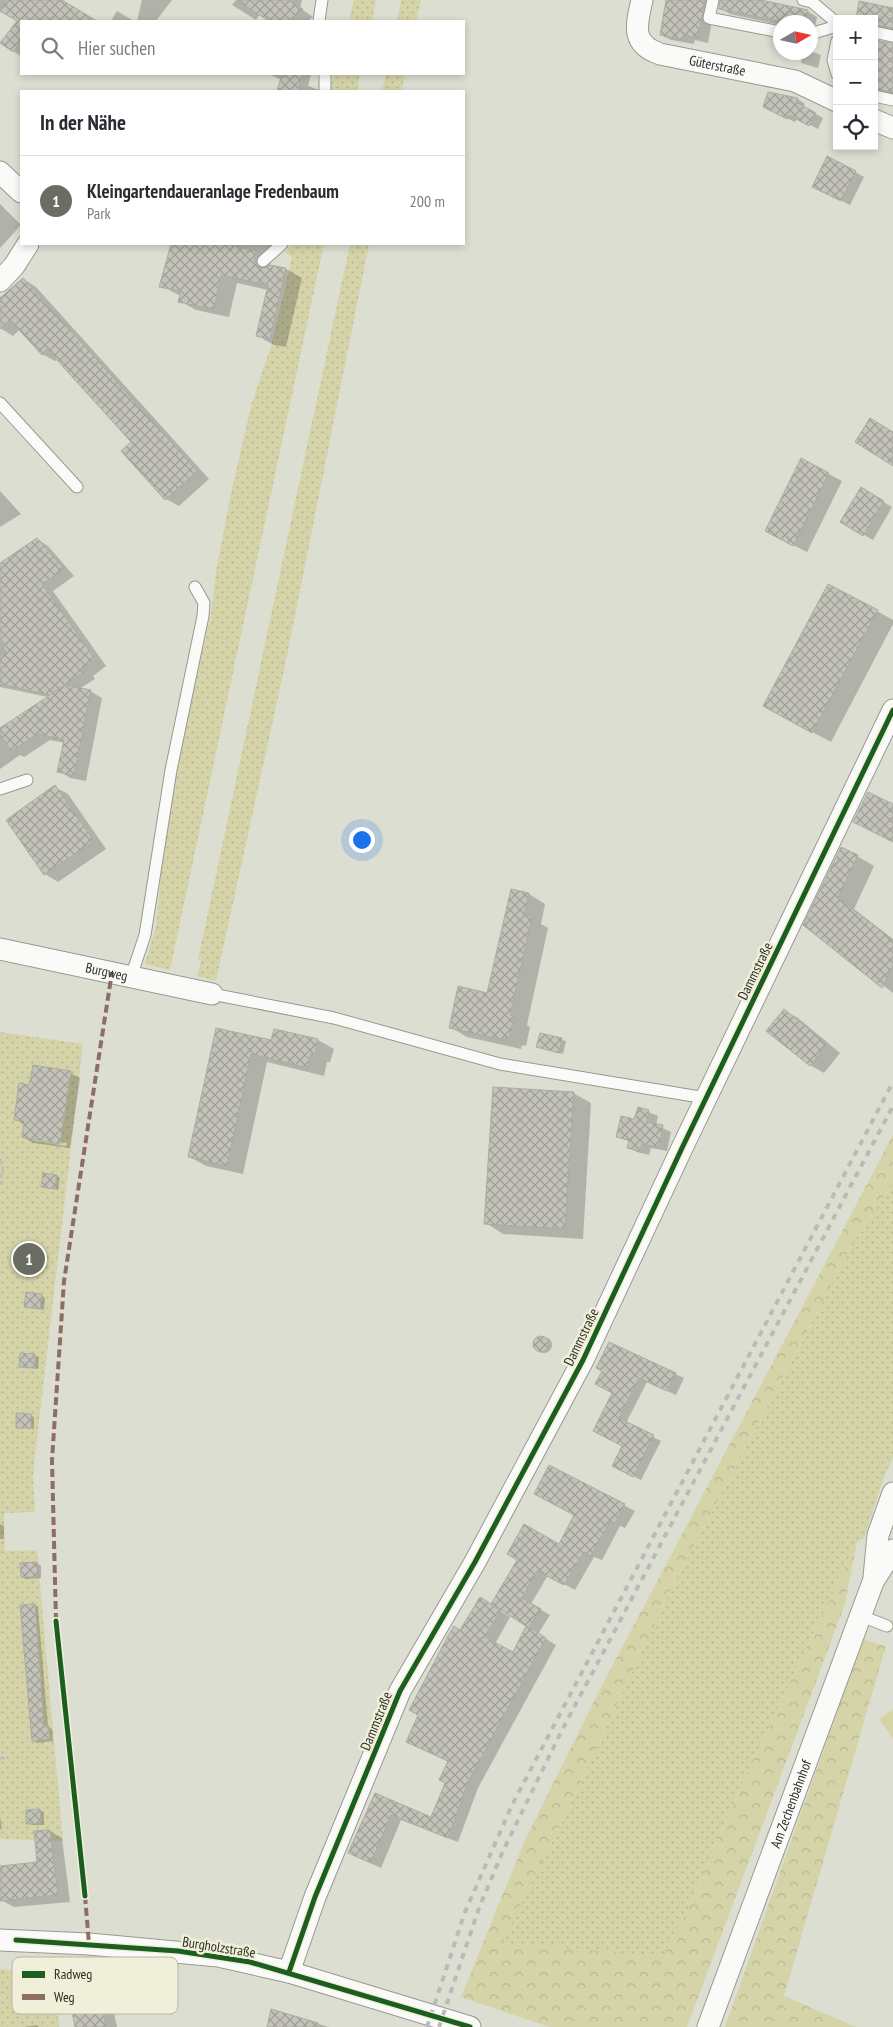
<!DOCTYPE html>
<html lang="de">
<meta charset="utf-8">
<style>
:root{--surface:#fff;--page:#f7f7f7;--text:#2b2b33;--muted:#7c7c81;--line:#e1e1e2;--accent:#6b6c62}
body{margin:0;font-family:"PT Sans Narrow",sans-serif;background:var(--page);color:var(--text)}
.controls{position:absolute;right:15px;top:15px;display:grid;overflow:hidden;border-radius:0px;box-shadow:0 2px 8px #0003}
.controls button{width:45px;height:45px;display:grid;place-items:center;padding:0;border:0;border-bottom:1px solid var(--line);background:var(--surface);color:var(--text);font:25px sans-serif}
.compass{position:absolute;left:773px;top:15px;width:45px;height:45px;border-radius:50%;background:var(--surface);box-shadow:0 2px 8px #0003;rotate:81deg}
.you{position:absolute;left:361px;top:839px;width:18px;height:18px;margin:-12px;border:4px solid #fff;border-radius:50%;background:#1a73e8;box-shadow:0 0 0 8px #1a73e833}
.badge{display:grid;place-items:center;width:32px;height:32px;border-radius:50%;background:var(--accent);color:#fff;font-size:16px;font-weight:700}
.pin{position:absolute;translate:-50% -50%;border:2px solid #fff;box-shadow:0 1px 5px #0006}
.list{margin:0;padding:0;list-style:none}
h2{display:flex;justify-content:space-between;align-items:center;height:65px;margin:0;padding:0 20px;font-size:21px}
h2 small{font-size:16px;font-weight:400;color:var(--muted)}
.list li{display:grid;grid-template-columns:32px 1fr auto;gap:15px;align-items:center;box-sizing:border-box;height:90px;padding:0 20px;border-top:1px solid var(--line)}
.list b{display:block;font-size:19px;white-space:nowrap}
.list p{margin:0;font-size:16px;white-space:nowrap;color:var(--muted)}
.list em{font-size:16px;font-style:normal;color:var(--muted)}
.icon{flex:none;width:28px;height:28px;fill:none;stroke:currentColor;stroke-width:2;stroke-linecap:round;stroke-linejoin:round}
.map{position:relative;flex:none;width:893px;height:2027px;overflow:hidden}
.search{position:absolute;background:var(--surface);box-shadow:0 2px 8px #0003;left:20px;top:20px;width:445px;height:55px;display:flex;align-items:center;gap:12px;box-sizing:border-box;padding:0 18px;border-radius:0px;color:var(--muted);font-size:19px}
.panel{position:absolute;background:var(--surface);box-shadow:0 2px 8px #0003;left:20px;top:90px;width:445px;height:155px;border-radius:0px}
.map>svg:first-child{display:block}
.grass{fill:url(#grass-dots)}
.forest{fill:url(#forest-crowns)}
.pitch{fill:#d5d4a9}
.shadow{fill:#0003;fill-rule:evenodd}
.building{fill:url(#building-cross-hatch);stroke:#acaca3}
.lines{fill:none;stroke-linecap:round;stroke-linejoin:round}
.service-casing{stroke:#999990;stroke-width:13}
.minor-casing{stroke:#999990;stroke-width:23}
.path{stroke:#bfbfbb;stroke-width:3;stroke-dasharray:5 2.5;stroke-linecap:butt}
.service{stroke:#fafaf8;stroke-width:11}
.minor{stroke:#fafaf8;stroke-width:21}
.rail{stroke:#babab7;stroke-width:4;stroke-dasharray:6 6;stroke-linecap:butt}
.quiet{stroke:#8d6e63;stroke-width:4;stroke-dasharray:8 4;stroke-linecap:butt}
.cycleway-casing{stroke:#f0f0da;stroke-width:8}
.cycleway{stroke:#1b5e20;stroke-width:5}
.labels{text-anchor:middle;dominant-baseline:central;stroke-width:5;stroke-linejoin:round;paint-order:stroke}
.street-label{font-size:14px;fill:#2e2e26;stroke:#f0f0da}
.key{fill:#f0f0da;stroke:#b6b6a4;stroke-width:1}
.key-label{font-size:14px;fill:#2e2e26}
</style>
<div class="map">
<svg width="893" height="2027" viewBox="0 0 893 2027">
<defs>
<pattern id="grass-dots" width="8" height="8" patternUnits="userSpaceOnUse" patternTransform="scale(1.25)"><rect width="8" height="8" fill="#d5d4a9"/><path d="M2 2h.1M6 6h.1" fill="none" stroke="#b7b691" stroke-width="1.8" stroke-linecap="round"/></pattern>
<pattern id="forest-crowns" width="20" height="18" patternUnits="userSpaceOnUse" patternTransform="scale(1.25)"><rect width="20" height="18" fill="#d5d4a9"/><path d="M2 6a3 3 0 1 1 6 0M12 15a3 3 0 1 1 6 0" fill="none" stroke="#b7b691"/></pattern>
<pattern id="building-cross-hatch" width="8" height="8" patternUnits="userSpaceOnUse" patternTransform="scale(1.25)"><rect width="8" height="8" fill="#c3c3ba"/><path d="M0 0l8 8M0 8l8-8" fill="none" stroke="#9f9f97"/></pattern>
</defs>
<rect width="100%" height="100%" fill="#ddded2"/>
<!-- grass -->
<g class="grass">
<path d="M 354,0 L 376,0 L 372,21 L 349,21 Z"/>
<path d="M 401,0 L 421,0 L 416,21 L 397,21 Z"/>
<path d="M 334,74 L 360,74 L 357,91 L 330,91 Z"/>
<path d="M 386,74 L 405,74 L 401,91 L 382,91 Z"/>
<path d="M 292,244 L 324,244 L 170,970 L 145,964 L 156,926 L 161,873 L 176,769 L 211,614 L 216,572 L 231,493 L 251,406 L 271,346 L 292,257 L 285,252 Z"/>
<path d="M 350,244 L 369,244 L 287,656 L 216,981 L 197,976 L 201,960 L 198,959 Z"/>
<path d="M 0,1032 L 83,1044 L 33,1474 L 35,1512 L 4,1513 L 5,1551 L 37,1550 L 63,1841 L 0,1839 Z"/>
<path d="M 893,1184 L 893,1458 L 884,1477 L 864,1538 L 857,1542 L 743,1782 L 687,1911 L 663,1957 L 501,1943 L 562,1822 L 670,1591 L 861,1229 Z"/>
<path d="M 0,1969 L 36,1973 L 53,1994 L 60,2027 L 0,2027 Z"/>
</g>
<!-- forest -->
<g class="forest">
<path d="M 893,1135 L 893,1184 L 861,1229 L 670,1591 L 562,1822 L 502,1943 L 663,1956 L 687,1911 L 743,1782 L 857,1542 L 845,1604 L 687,2027 L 549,2027 L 461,1997 L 525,1840 L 597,1695 Z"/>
<path d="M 863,1639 L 886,1646 L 784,1996 L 856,2027 L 725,2027 Z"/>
</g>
<!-- pitch -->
<path class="pitch" d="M 893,1709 L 893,1739 L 879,1719 Z"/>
<!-- shadow -->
<g class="shadow">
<path d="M 0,0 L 59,0 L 94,21 L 60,21 L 50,15 L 46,21 L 21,21 L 21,56 L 13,51 L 19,21 L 0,10 Z"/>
<path d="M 142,0 L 172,0 L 156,21 L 137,21 Z"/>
<path d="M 236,0 L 302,0 L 300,8 L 313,17 L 308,21 L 271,21 L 260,14 L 256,20 L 232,5 Z"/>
<path d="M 676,0 L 720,0 L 715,4 L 708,43 L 695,40 L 694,44 L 671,40 L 661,35 Z"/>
<path d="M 721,0 L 754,0 L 807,11 L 817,17 L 814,32 L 810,31 L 810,22 L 780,22 L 780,25 L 730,14 L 720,8 Z"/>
<path d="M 893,9 L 893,31 L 874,35 L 874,19 Z"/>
<path d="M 117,11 L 127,17 L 134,21 L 111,21 Z"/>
<path d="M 874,37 L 876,41 L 893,44 L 893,95 L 874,92 Z"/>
<path d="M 810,51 L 821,55 L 818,68 L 801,63 L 803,52 Z"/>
<path d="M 269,74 L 311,74 L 308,86 L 323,91 L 279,91 L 281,80 Z"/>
<path d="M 769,94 L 798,99 L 805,104 L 803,107 L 823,118 L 818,129 L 797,118 L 795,122 L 772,111 Z"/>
<path d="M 855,172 L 864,177 L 850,205 L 822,191 Z"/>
<path d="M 0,204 L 21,225 L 0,248 Z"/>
<path d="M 173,244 L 274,244 L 270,266 L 286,269 L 302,278 L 286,347 L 274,345 L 258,336 L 268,290 L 237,283 L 229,317 L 196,310 L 180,301 L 181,296 L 161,286 Z"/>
<path d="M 23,279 L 36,287 L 209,479 L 179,506 L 166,499 L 133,442 L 58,359 L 55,361 L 42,354 L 20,329 L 13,336 L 0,328 L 0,304 Z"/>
<path d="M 802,460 L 842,481 L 807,552 L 779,538 Z"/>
<path d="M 862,489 L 892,507 L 873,540 L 842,522 Z"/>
<path d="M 0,491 L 21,514 L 0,527 Z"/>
<path d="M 37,539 L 48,546 L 74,576 L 53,591 L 106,666 L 93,676 L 95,679 L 79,689 L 90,691 L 102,698 L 86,781 L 70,778 L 59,771 L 65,743 L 50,740 L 24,757 L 20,755 L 0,769 L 0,729 L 48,697 L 0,687 L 0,564 Z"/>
<path d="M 877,611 L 893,620 L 893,624 L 831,742 L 782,716 Z"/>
<path d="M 55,787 L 68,794 L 106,849 L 58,882 L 45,874 L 7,820 Z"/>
<path d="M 857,856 L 874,866 L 854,909 L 893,939 L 893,993 L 805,924 Z"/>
<path d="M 529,894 L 545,904 L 541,924 L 548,928 L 527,1025 L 530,1027 L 526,1046 L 522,1045 L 521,1049 L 467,1037 L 450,1027 L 488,994 Z"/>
<path d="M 784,1011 L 798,1018 L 840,1053 L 824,1073 L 810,1065 Z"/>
<path d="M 217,1029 L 272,1041 L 275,1030 L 318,1040 L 334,1049 L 330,1062 L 327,1062 L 324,1076 L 267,1062 L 243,1174 L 206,1166 L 190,1157 Z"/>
<path d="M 541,1035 L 566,1041 L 563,1054 L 538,1047 Z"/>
<path d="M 70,1073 L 80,1078 L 70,1148 L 33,1143 L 23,1137 L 25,1125 L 15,1119 L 30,1086 ZM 32,1138 L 67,1143 L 66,1146 L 32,1140 Z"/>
<path d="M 573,1093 L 591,1103 L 583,1239 L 503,1234 L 486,1223 Z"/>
<path d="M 639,1108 L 658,1116 L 656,1125 L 671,1132 L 667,1151 L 651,1148 L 649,1155 L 637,1152 L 628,1148 L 630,1142 L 618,1137 L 635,1120 Z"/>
<path d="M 57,1176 L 60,1178 L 58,1190 L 42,1186 Z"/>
<path d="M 41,1295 L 45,1298 L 44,1310 L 25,1306 Z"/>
<circle cx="544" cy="1345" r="8"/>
<path d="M 609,1343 L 684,1378 L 676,1395 L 647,1382 L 626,1423 L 661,1441 L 641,1480 L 621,1470 L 624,1446 L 614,1392 L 604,1371 Z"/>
<path d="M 21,1354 L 39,1357 L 38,1369 L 20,1366 Z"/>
<path d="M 30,1415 L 34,1417 L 34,1429 L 17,1427 Z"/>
<path d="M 550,1467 L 635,1511 L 625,1528 L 620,1526 L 602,1560 L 594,1557 L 575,1590 L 548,1575 L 531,1604 L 550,1615 L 538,1634 L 556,1645 L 478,1788 L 458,1842 L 401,1820 L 381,1868 L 359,1858 L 349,1852 L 376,1795 L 432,1818 L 446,1783 L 449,1762 L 407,1742 L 461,1631 L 480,1599 L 510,1617 L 495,1644 L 513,1653 L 528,1625 L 493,1603 L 560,1546 L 576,1515 Z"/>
<path d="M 0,1524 L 4,1526 L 4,1539 L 0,1539 Z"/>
<path d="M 37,1563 L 41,1566 L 41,1578 L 26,1579 L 22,1577 Z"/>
<path d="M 34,1605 L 38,1607 L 48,1726 L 52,1729 L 53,1741 L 37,1743 L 33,1740 Z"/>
<path d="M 40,1810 L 44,1813 L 44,1825 L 32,1825 L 28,1823 Z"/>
<path d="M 0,1816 L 2,1829 L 0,1829 Z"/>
<path d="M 49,1831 L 62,1838 L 70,1902 L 14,1907 L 1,1900 L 0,1867 L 38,1863 Z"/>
<path d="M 100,2000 L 113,2008 L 117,2027 L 77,2027 Z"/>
<path d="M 272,2011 L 329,2027 L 268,2027 Z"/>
<path d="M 37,2025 L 39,2027 L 23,2027 Z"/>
</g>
<!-- building -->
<g class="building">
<path d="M 6,0 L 62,0 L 97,21 L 21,21 L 21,41 L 13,52 L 0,43 L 17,21 L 0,11 Z"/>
<path d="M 236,0 L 288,0 L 303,9 L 288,21 L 269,21 Z"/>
<path d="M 666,0 L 705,0 L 698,38 L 685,35 L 684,40 L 660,35 Z"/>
<path d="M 720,0 L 761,0 L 808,10 L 805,22 L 784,22 L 719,9 Z"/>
<path d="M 859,1 L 893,8 L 893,28 L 874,25 L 874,19 L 856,19 Z"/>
<path d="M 874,40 L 893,43 L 893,92 L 874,89 Z"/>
<path d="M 282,74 L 302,74 L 298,91 L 277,91 Z"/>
<path d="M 768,92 L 798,98 L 796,102 L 816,113 L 809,126 L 789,115 L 787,119 L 763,107 Z"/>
<path d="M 827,156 L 856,171 L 841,201 L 812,187 Z"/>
<path d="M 171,244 L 225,244 L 256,251 L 254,261 L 260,268 L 265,268 L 270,265 L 286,268 L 270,339 L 256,336 L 268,285 L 221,275 L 214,309 L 178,302 L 181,291 L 159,287 Z"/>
<path d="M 23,278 L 197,471 L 165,500 L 121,451 L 131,442 L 47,349 L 42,355 L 10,320 L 0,329 L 0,298 Z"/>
<path d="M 870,418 L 893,432 L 893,466 L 855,442 Z"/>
<path d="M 801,458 L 829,473 L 793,546 L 765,531 Z"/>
<path d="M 861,487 L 884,501 L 863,536 L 840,522 Z"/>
<path d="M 37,538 L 64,569 L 42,584 L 95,659 L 82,669 L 84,672 L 51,694 L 65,685 L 91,690 L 74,775 L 57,772 L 64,740 L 38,734 L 11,751 L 0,734 L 0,728 L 50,695 L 0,684 L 0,657 L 6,652 L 3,648 L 6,646 L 0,638 L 0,563 Z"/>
<path d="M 828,584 L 878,610 L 812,733 L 763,706 Z"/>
<path d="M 55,785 L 94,841 L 44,875 L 6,820 Z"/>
<path d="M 868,792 L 893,804 L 893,842 L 853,822 Z"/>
<path d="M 841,847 L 858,855 L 838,898 L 893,940 L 893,965 L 882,988 L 803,925 Z"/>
<path d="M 511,889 L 529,893 L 524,915 L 532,917 L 510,1015 L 514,1016 L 509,1038 L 505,1037 L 505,1040 L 449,1028 L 458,986 L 487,993 Z"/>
<path d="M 784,1009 L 827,1044 L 810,1066 L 766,1031 Z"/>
<path d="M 216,1028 L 271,1040 L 274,1029 L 318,1039 L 315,1054 L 311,1053 L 308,1068 L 251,1054 L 227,1166 L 188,1157 Z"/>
<path d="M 540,1033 L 562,1038 L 559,1053 L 536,1047 Z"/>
<path d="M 33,1065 L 71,1071 L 60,1144 L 22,1137 L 24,1121 L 14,1120 L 19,1083 L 29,1085 Z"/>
<path d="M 493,1087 L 574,1092 L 565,1229 L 484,1224 Z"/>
<path d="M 638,1107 L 649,1110 L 647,1122 L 663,1125 L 659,1147 L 642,1144 L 640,1151 L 627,1148 L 629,1140 L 616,1137 L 621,1116 L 634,1119 Z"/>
<path d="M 43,1173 L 57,1175 L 55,1189 L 41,1187 Z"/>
<path d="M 26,1292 L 42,1294 L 40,1309 L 24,1307 Z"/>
<circle cx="541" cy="1344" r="8"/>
<path d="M 609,1342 L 676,1373 L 667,1391 L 639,1378 L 619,1418 L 654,1435 L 633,1477 L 612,1466 L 622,1446 L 593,1431 L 612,1393 L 595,1384 L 602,1371 L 596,1368 Z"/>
<path d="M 20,1353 L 35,1354 L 35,1368 L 19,1367 Z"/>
<path d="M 16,1413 L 31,1414 L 31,1428 L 16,1428 Z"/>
<path d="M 549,1465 L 625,1504 L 615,1523 L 610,1521 L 591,1556 L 584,1552 L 564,1585 L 537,1571 L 522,1598 L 541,1609 L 529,1627 L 546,1638 L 468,1782 L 448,1838 L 391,1815 L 371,1863 L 348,1853 L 375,1793 L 431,1817 L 445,1783 L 439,1780 L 448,1761 L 406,1742 L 418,1715 L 409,1710 L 449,1634 L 454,1626 L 460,1630 L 480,1597 L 501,1610 L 485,1637 L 513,1652 L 526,1626 L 491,1604 L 517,1560 L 507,1554 L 524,1524 L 559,1544 L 574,1515 L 534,1494 Z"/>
<path d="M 37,1562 L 38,1577 L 21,1577 L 20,1563 Z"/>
<path d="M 35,1604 L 44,1726 L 48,1725 L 50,1739 L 32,1741 L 20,1605 Z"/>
<path d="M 40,1809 L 41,1823 L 26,1824 L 26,1810 Z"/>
<path d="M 50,1830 L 58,1895 L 0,1901 L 0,1866 L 37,1862 L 34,1831 Z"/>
<path d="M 100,1999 L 106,2027 L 75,2027 L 71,2007 Z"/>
<path d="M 271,2009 L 318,2023 L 318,2027 L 267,2027 Z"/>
</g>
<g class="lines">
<!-- service casing -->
<g class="service-casing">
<g id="service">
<path d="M 713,0 L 709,18 L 780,32"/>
<path d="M 803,0 L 812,2 L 837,23"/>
<path d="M 319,21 L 322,0"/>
<path d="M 874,32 L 893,36"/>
<path d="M 810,34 L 837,26"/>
<path d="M 837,41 L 833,60 L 837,74"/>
<path d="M 325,91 L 325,74"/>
<path d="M 874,96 L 893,100"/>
<path d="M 263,261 L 282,244"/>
<path d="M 0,403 L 77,487"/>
<path d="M 0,789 L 27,780"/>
<path d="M 131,977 L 145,935 L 171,770 L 203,616 L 204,603 L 195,587"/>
<path d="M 212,994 L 334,1018 L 500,1064 L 706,1098"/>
<path d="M 861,1616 L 887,1626"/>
</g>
</g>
<!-- minor casing -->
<g class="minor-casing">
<g id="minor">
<path id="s1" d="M 642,0 C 636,26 631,44 660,54 L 795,81 L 837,101"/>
<path d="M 874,120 L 893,128"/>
<path d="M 0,172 L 21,192"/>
<path d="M 0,281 L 14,266 L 28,244"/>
<path id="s2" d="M 0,949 L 212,994"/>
<path d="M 874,1577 L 878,1535 L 893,1493"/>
<path d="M 0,1940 L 89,1944 L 218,1956 L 289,1972 L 470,2027"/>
<path d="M 289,1972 L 315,1897 L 400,1691 L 475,1562 L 583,1360 L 682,1148 L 893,710"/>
<path id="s3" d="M 708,2027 L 873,1582 L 893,1550"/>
</g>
</g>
<!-- path -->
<g class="path">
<path d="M 0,1159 L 3,1168 L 0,1185"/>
<path d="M 0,1758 L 6,1758"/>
</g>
<!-- service -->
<use href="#service" class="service"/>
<!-- minor -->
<use href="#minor" class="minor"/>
<!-- rail -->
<g class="rail">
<path d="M 427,2027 L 465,1912 L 512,1805 L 893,1082"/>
<path d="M 439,2027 L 479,1908 L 503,1851 L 561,1732 L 893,1106"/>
</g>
<!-- quiet -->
<g class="quiet">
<path d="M 56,1621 L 52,1460 L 64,1281 L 112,972"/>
<path d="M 85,1896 L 89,1944"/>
</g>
<!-- cycleway casing -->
<g class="cycleway-casing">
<g id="cycleway">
<path d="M 56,1621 L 85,1896"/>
<path d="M 16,1940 L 178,1951 L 250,1962 L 470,2027"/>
<path d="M 289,1972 L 315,1897 L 400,1691 L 475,1562 L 583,1360 L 682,1148 L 893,710"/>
</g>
</g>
<!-- cycleway -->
<use href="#cycleway" class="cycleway"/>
</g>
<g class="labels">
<!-- street labels -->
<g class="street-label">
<text stroke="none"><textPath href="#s1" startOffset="124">Güterstraße</textPath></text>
<text transform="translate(755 971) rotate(-64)">Dammstraße</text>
<text stroke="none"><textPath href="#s2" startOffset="109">Burgweg</textPath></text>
<text transform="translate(581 1337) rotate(-64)">Dammstraße</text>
<text transform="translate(376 1721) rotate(-68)">Dammstraße</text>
<text stroke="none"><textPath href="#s3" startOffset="238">Am Zechenbahnhof</textPath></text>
<text transform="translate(219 1947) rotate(9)">Burgholzstraße</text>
</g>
</g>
<!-- legend -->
<rect x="12" y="1957" width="166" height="57" rx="8" class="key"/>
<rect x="22" y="1971" width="23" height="7" fill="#1b5e20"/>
<rect x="22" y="1994" width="23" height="6" fill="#8d6e63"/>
<g class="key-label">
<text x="54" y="1979">Radweg</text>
<text x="54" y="2002">Weg</text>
</g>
</svg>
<div class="controls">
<button>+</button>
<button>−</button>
<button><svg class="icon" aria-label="locate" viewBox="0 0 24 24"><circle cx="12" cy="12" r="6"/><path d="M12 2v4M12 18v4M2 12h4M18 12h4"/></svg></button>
</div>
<svg class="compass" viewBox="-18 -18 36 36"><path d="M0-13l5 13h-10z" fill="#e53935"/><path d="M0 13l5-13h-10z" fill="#7c7c81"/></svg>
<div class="you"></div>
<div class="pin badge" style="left:29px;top:1259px">1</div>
<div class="search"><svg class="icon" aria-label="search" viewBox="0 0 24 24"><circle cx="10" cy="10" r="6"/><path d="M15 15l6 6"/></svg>Hier suchen</div>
<section class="panel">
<h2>In der Nähe<small></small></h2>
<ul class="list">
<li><span class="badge">1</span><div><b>Kleingartendaueranlage Fredenbaum</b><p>Park</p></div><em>200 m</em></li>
</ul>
</section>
</div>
